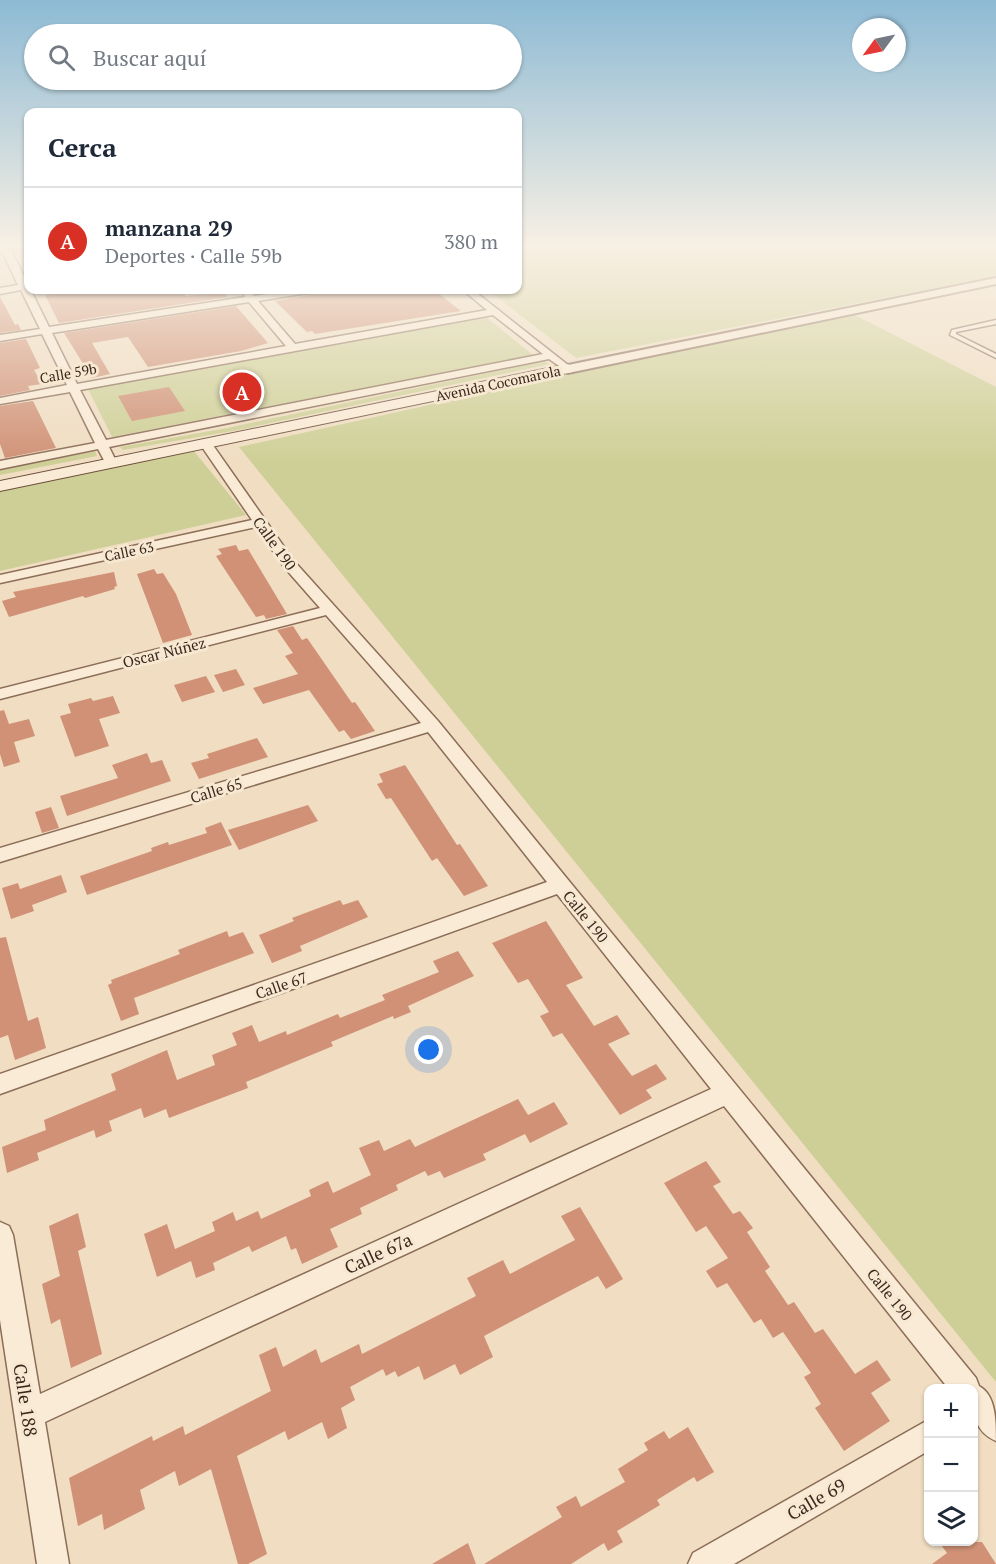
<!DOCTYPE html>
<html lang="es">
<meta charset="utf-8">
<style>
:root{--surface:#fff;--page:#f6f6f7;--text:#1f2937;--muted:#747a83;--line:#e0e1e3;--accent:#d93025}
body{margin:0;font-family:"PT Serif",serif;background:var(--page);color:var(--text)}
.controls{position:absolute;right:18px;bottom:18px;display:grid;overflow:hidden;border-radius:12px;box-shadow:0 2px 4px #0004}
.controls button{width:54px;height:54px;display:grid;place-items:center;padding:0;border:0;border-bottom:2px solid var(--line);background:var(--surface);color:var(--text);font:30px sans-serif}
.compass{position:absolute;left:852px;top:18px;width:54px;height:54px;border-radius:50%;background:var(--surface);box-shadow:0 2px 4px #0004;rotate:237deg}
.you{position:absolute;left:429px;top:1050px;width:21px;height:21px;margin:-15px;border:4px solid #fff;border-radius:50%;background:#1a73e8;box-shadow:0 0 0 9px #1a73e833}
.badge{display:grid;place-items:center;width:39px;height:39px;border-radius:50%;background:var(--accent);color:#fff;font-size:20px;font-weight:700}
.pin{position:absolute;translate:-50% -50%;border:3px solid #fff;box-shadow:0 2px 6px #0006}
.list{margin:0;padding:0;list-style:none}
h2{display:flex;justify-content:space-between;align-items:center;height:78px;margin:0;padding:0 24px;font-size:26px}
h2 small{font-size:20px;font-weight:400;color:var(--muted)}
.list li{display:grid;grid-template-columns:39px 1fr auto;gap:18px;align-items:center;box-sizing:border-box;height:108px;padding:0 24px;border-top:2px solid var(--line)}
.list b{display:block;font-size:22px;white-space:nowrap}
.list p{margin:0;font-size:20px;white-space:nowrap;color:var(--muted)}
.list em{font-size:20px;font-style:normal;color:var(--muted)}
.icon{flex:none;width:33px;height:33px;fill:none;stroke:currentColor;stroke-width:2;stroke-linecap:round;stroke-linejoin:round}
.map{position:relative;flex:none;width:996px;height:1564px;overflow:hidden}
.search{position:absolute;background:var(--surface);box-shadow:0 2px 4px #0004;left:24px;top:24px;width:498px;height:66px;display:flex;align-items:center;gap:15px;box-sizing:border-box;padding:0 21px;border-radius:33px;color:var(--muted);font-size:22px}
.panel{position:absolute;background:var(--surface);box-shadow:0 2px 4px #0004;left:24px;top:108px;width:498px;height:186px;border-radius:12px}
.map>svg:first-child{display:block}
.green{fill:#cecf96}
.building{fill:#d09176}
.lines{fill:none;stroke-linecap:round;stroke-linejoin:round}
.service-casing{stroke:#8b6d58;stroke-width:3}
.minor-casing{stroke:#8b6d58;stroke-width:3}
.tertiary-casing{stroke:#8b6d58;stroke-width:4}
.secondary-casing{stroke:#6d4f3c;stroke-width:2}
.service{fill:#faebd6;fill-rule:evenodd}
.minor{fill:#faebd6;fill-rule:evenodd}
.tertiary{fill:#faebd6;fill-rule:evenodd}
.secondary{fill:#faebd6;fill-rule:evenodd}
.labels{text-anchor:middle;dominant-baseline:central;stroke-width:6;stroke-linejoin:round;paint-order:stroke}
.far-street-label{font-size:14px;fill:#3a281d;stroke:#f7e8d2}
.street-label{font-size:15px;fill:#3a281d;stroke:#f7e8d2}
.near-street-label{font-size:18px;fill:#3a281d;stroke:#f7e8d2}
</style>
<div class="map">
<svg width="996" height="1564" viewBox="0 0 996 1564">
<rect width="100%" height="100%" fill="#f0ddc2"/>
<!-- green -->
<g class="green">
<path d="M 518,246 L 996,246 L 996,276 L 576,358 L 488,290 L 518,290 Z"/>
<path d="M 849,312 L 996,387 L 996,1382 L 239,447 Z"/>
<path d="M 486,317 L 533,355 L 112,437 L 88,389 Z"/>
<path d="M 544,361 L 550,364 L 233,431 L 123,450 L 120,447 L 227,428 Z"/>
<path d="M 193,450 L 246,515 L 0,571 L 0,490 Z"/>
<path d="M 95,451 L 97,456 L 0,475 L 0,470 Z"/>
</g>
<!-- building -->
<g class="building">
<path d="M 80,290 L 185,290 L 185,296 L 223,292 L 228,297 L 59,323 L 45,295 Z"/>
<path d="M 314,290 L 434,290 L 461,311 L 315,334 L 312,331 L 307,332 L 275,301 L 308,295 Z"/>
<path d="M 0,297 L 15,325 L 18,324 L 21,330 L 0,333 Z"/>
<path d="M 236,306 L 268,343 L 241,351 L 148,367 L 128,337 L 92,343 L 110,374 L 92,378 L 64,333 Z"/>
<path d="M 26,339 L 40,368 L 34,370 L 42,384 L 28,386 L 30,390 L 0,396 L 0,343 Z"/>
<path d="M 169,387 L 185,411 L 132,421 L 118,396 Z"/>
<path d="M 33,401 L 56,448 L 5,458 L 0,444 L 0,406 Z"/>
<path d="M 236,545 L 239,551 L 248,549 L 287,614 L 266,619 L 264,615 L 256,617 L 216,556 L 222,554 L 218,549 Z"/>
<path d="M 154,569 L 157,574 L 163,573 L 176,594 L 192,635 L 163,643 L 137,574 Z"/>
<path d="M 114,572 L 117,586 L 114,587 L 115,589 L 85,598 L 83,596 L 9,617 L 2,601 L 16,597 L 13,592 Z"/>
<path d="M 293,626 L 302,640 L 307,638 L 352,703 L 355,702 L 375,731 L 351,739 L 344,730 L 339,732 L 309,690 L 263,704 L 253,688 L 298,674 L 285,656 L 293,653 L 277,630 Z"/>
<path d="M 236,669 L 245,685 L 223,692 L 214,675 Z"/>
<path d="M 206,676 L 215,692 L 182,702 L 174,685 Z"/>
<path d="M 113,696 L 120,713 L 99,719 L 109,746 L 75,757 L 60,716 L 71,713 L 68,704 L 91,698 L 93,701 Z"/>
<path d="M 4,710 L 9,724 L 29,719 L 35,736 L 14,742 L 20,762 L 4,767 L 0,754 L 0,711 Z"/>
<path d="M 257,738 L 268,757 L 199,779 L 191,763 L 209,758 L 207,754 Z"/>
<path d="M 147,753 L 151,763 L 162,760 L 171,781 L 67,816 L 60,796 L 118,778 L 112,765 Z"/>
<path d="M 405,765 L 457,845 L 460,844 L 488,886 L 464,896 L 437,858 L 432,861 L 391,798 L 386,799 L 377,784 L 383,782 L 379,774 Z"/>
<path d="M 308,805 L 318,821 L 239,850 L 228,830 Z"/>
<path d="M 51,807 L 59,828 L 42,833 L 35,812 Z"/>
<path d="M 221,822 L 232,845 L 87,895 L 80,876 L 152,851 L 151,848 L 168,842 L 169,845 L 207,833 L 205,828 Z"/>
<path d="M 61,875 L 67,892 L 32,905 L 34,911 L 11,919 L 2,888 L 18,883 L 20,889 Z"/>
<path d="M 340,900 L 343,905 L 358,900 L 368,917 L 300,946 L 302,951 L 272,963 L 259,935 L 294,921 L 292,918 Z"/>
<path d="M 546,921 L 583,978 L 566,985 L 594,1026 L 617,1015 L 630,1034 L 608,1044 L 632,1076 L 656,1064 L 667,1079 L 646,1090 L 652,1098 L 620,1115 L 562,1033 L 553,1037 L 540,1016 L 549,1012 L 528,979 L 518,983 L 492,943 Z"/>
<path d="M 227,931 L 229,937 L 243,932 L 254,953 L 134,998 L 139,1014 L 121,1021 L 108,985 L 112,983 L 111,980 L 180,954 L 178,950 Z"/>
<path d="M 6,937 L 28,1021 L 38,1017 L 46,1048 L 15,1060 L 8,1035 L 0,1038 L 0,938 Z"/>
<path d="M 458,951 L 474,976 L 408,1006 L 411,1012 L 394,1019 L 393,1016 L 331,1042 L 333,1046 L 246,1082 L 248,1088 L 169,1118 L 166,1109 L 144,1118 L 141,1108 L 109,1121 L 112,1131 L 96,1138 L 94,1130 L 37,1153 L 39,1160 L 7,1173 L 2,1147 L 46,1130 L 44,1120 L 116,1090 L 111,1074 L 167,1050 L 177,1080 L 215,1065 L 212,1055 L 237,1045 L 232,1033 L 252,1025 L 259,1042 L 286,1031 L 287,1035 L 338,1014 L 340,1018 L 385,1000 L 382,995 L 439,972 L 433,961 Z"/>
<path d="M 518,1099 L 528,1115 L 554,1102 L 568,1124 L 530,1143 L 525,1134 L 483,1154 L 486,1160 L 444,1178 L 440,1171 L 428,1176 L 425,1171 L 396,1185 L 398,1190 L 360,1208 L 362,1214 L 330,1229 L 338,1247 L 302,1264 L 296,1248 L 291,1250 L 286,1236 L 252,1252 L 249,1246 L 213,1263 L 215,1270 L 196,1278 L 191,1261 L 157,1277 L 144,1234 L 167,1224 L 175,1249 L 215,1231 L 212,1222 L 233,1212 L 236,1221 L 258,1211 L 261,1219 L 311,1196 L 309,1190 L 328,1181 L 333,1193 L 371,1175 L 359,1148 L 379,1140 L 384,1151 L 410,1139 L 415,1147 Z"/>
<path d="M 706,1161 L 721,1182 L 713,1186 L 733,1214 L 740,1211 L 753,1228 L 747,1232 L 770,1267 L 765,1271 L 788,1305 L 794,1302 L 815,1333 L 823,1329 L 855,1374 L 877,1360 L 891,1380 L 871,1393 L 890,1421 L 844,1451 L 815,1408 L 821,1404 L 804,1377 L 811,1373 L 783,1332 L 773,1338 L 761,1319 L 754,1323 L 727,1283 L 717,1288 L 706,1271 L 728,1258 L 706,1226 L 696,1232 L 664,1183 Z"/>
<path d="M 580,1207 L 623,1279 L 606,1289 L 598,1276 L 484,1336 L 493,1357 L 460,1375 L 455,1364 L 424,1380 L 419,1366 L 398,1377 L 395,1371 L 386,1376 L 383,1369 L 350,1387 L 355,1400 L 341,1408 L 347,1428 L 328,1439 L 322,1422 L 288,1440 L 285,1431 L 237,1456 L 267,1554 L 248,1564 L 238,1564 L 211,1469 L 179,1486 L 175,1471 L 140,1490 L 145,1509 L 104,1530 L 102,1514 L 78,1526 L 69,1478 L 152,1436 L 153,1441 L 183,1426 L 185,1435 L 271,1391 L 259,1355 L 276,1347 L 283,1367 L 316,1349 L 321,1363 L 359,1344 L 362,1354 L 476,1296 L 467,1278 L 503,1260 L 510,1274 L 575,1240 L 561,1216 Z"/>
<path d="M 78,1213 L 86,1247 L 78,1251 L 102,1354 L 71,1368 L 60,1319 L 51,1324 L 42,1284 L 60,1276 L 49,1226 Z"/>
<path d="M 688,1427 L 714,1472 L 697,1482 L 694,1477 L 657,1500 L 660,1505 L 617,1531 L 623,1542 L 608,1551 L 604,1543 L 571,1564 L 484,1564 L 562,1517 L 556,1507 L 576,1496 L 581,1507 L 625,1482 L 618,1469 L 648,1450 L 644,1443 L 664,1431 L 669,1439 Z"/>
<path d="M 939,1542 L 982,1542 L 996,1564 L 932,1564 L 947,1553 Z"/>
<path d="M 468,1543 L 476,1564 L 432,1564 Z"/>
</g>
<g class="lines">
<!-- service casing -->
<g class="service-casing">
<path id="service" d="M 996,320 L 996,324 L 956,332 L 956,334 L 996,354 L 996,358 L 950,335 L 952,330 Z"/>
</g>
<!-- minor casing -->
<g class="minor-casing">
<g id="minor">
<path d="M 0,246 L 28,246 L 28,248 L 11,250 L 49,327 L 245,297 L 241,290 L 249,290 L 254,296 L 293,290 L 312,290 L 308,293 L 258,301 L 295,344 L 487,310 L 463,290 L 473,290 L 573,369 L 568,372 L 549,359 L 109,447 L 117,463 L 111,467 L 107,466 L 98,449 L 0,469 L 0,461 L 95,443 L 70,392 L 0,404 L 0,398 L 67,385 L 42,334 L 0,341 L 0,335 L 40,329 L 21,290 L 0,294 L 0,288 L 18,285 L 2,251 L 0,252 ZM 249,302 L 286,346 L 77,384 L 52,333 ZM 493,315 L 543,354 L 106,440 L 80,390 Z"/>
<path d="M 206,440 L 210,441 L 294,561 L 438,721 L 976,1378 L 979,1386 C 996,1395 996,1421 996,1441 C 972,1430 974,1412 974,1388 L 948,1388 L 724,1106 L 45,1422 L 69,1564 L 37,1564 L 0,1320 L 0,1222 L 9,1226 L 13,1235 L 40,1394 L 711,1089 L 557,894 L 0,1094 L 0,1074 L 547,882 L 428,732 L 0,862 L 0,848 L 421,723 L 326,615 L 0,699 L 0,689 L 320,608 L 284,567 L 256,527 L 0,583 L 0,575 L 252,520 L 200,444 Z"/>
<path d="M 928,1420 L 928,1451 L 734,1564 L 688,1564 L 693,1553 Z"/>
</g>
</g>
<!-- tertiary casing -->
<g class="tertiary-casing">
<path id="tertiary" d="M 996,278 L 996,284 L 568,373 L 561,369 L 568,365 Z"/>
</g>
<!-- secondary casing -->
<g class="secondary-casing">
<path id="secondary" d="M 568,364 L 576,369 L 573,372 L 0,491 L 0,481 Z"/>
</g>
<!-- service -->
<use href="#service" class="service"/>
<!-- minor -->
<use href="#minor" class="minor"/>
<!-- tertiary -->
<use href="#tertiary" class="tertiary"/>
<!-- secondary -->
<use href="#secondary" class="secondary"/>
</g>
<!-- sky -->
<linearGradient id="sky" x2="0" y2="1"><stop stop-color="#8dbad4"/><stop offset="0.53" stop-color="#f8f0e4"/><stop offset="1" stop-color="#f8f0e4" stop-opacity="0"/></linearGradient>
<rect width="996" height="465" fill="url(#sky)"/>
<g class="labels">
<!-- far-street labels -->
<g class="far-street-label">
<text transform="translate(68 373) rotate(-10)">Calle 59b</text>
<text transform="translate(498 383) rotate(-12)">Avenida Cocomarola</text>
<text transform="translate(129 551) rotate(-12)">Calle 63</text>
</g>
<!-- street labels -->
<g class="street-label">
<text transform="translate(275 543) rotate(54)">Calle 190</text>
<text transform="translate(164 652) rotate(-14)">Oscar Núñez</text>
<text transform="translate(216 790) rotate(-17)">Calle 65</text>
<text transform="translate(586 916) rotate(51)">Calle 190</text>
<text transform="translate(281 985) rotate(-19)">Calle 67</text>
<text transform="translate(890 1294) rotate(51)">Calle 190</text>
</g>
<!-- near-street labels -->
<g class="near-street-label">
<text transform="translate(378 1253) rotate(-25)">Calle 67a</text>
<text transform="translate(26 1400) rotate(81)">Calle 188</text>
<text transform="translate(816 1499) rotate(-30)">Calle 69</text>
</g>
</g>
</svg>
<div class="controls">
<button>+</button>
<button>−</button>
<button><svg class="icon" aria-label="layers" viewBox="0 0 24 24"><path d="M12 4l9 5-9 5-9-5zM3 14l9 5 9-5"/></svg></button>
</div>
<svg class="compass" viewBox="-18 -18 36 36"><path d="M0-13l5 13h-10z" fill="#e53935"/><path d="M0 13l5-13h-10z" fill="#747a83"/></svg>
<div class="you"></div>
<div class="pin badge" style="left:242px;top:392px">A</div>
<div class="search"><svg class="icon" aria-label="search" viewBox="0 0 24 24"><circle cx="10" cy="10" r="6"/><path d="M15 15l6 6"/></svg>Buscar aquí</div>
<section class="panel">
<h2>Cerca<small></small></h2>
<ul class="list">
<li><span class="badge">A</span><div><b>manzana 29</b><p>Deportes · Calle 59b</p></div><em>380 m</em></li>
</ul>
</section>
</div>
